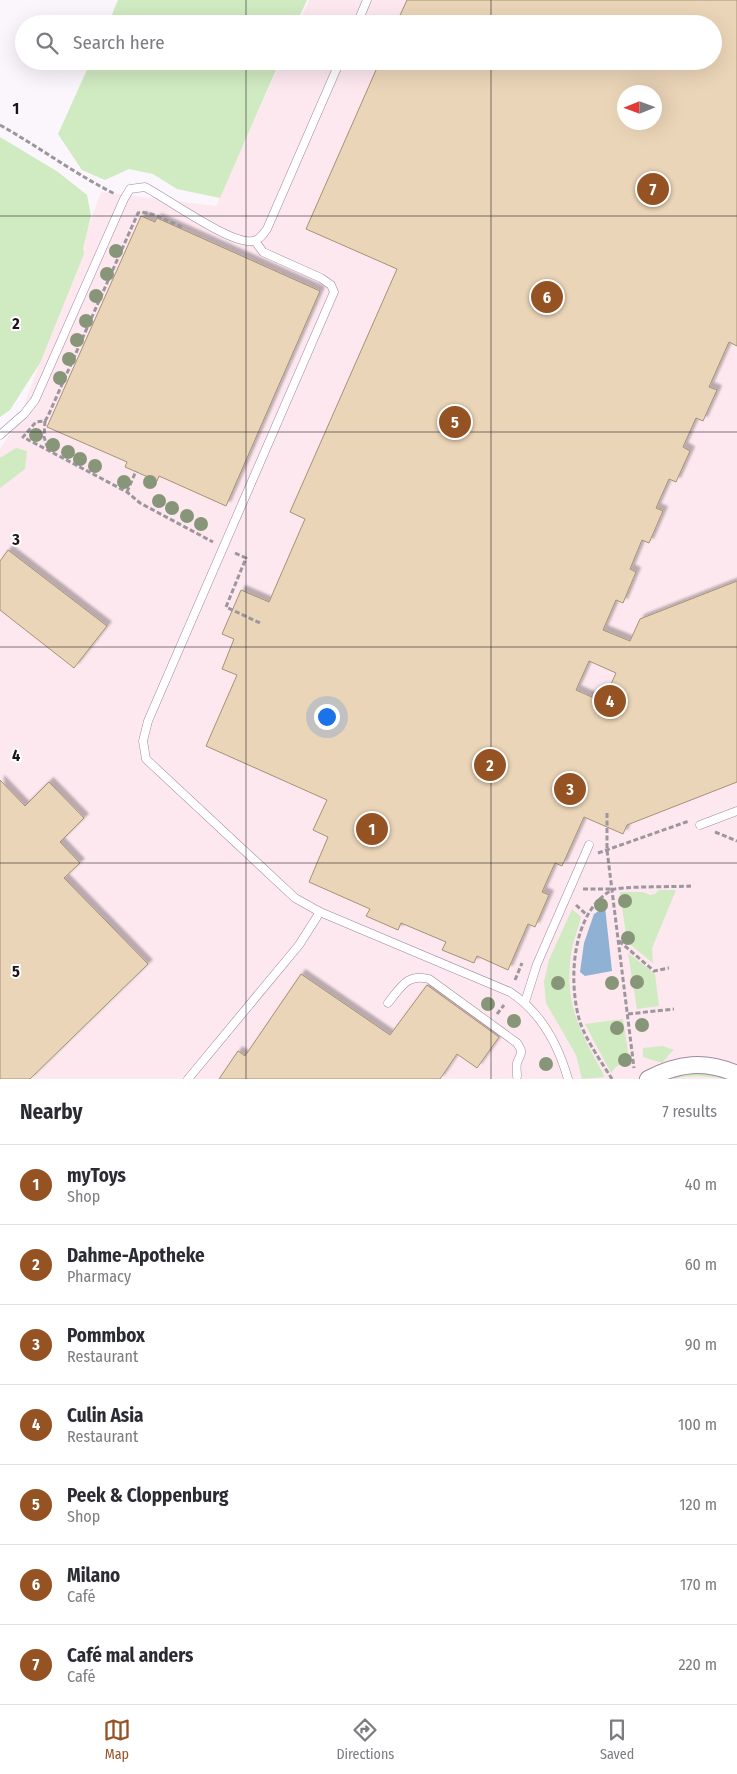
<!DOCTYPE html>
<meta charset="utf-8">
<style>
:root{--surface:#fff;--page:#f7f7f7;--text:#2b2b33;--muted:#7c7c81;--line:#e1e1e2;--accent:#955222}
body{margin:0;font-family:"Fira Sans Condensed",sans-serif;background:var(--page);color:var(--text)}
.compass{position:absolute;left:617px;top:85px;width:45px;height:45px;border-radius:50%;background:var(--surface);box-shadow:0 5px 20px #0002;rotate:269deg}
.you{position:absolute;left:326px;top:716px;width:18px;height:18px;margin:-12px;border:4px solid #fff;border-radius:50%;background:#1a73e8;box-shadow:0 0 0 8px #1a73e833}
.badge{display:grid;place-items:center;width:32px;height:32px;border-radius:50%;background:var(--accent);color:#fff;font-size:16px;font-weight:700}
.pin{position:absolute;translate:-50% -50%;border:2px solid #fff;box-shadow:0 1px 5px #0006}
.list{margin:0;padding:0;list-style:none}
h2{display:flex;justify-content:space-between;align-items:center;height:65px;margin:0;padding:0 20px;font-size:21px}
h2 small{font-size:16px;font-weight:400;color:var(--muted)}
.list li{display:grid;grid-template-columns:32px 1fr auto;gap:15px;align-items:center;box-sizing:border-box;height:80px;padding:0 20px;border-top:1px solid var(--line)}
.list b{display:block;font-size:19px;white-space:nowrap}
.list p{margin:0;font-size:16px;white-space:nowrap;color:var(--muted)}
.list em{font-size:16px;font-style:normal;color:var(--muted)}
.icon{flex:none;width:28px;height:28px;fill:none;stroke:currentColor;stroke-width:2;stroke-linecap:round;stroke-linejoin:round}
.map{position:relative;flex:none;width:737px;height:1079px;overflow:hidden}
.search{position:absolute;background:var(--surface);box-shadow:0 5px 20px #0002;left:15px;right:15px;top:15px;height:55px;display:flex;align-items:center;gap:12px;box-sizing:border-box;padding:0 18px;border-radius:28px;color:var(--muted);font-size:19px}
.sheet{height:625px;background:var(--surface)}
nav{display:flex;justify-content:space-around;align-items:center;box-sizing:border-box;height:70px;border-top:1px solid var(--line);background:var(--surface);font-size:14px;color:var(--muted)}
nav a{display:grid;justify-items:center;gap:2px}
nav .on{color:var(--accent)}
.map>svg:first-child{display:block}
.commercial{fill:#fde8ef;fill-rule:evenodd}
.green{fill:#d0eac1}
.water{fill:#8fb1d4}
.building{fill:#ebd5b8;stroke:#a69176;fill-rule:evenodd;filter:url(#shadow)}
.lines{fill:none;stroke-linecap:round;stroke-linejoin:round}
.lane-casing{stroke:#9f88a2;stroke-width:9}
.street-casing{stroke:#9f88a2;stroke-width:18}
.path{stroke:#9d969e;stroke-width:3;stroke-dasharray:5 2.5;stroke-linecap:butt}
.lane{stroke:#fff;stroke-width:8}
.street{stroke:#fff;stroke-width:16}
.tree{fill:#879678}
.grid{fill:none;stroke:#1c131d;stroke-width:1;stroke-opacity:0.55}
.grid-label{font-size:16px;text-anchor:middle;font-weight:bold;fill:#1c131d;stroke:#fff;stroke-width:4;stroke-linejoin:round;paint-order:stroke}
</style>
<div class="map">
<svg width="737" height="1079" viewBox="0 0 737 1079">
<defs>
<filter id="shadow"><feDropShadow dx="4.5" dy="-4.5" stdDeviation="1" flood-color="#0004"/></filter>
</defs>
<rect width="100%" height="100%" fill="#fbf6fc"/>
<!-- commercial -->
<path class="commercial" d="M 309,0 L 737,0 L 737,1079 L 0,1079 L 0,449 L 19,420 L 101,192 L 216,206 L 281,61 L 713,61 L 713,24 L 298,24 ZM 624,92 L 654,92 L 654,122 L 624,122 Z"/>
<!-- green -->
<g class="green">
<path d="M 118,0 L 307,0 L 296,24 L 108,24 Z"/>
<path d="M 91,61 L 280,61 L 220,198 L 177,189 L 153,174 L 129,169 L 105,180 L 82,170 L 58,134 Z"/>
<path d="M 0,137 L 58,172 L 87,195 L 91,216 L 83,248 L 84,254 L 40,363 L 10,410 L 0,417 Z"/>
<path d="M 16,448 L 27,451 L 25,469 L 0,488 L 0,458 Z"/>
<path d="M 659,890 L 676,890 L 652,948 L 653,963 L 627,942 L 620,892 L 643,892 L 650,895 L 655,894 Z"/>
<path d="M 572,909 L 581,917 C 578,929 573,941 571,954 C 564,1004 580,1031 603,1073 L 604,1077 L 582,1079 L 576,1055 L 546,1003 L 544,982 L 549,960 Z"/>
<path d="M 628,953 L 655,974 L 659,1006 L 637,1009 Z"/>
<path d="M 623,1019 L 629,1059 L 616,1067 L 611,1073 L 585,1024 Z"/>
<path d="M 663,1046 L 674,1050 C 668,1054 667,1059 662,1063 L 643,1057 L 643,1048 Z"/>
<path d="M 700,1068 L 737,1079 C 714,1079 697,1073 674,1079 L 673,1076 Z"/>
</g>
<!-- water -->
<path class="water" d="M 605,907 L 612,971 L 585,976 L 580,972 L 584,943 L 594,914 Z"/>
<!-- building -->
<g class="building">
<path d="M 407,0 L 737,0 L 737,346 L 729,342 L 709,387 L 717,390 L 703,421 L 696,418 L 683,447 L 690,451 L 676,482 L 669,479 L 656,508 L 663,511 L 649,543 L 642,540 L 630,569 L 636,572 L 623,603 L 616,600 L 603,630 L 630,641 L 640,619 L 737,581 L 737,782 L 627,825 L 623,834 L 584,817 L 562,866 L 555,863 L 542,892 L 549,895 L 535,927 L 528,924 L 508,970 L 477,956 L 474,963 L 442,950 L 446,942 L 401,923 L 398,930 L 366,916 L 370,909 L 309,882 L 328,837 L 313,830 L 327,800 L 206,746 L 237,675 L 222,669 L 234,639 L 222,634 L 241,590 L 269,602 L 305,519 L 290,512 L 397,269 L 306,229 L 380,61 L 713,61 L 713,24 L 396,24 ZM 624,92 L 654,92 L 654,122 L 624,122 ZM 589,661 L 616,673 L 603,702 L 576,690 Z"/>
<path d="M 141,216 L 155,222 L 157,218 L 320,291 L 226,506 L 159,476 L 157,481 L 125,467 L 127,462 L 47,427 Z"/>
<path d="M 8,550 L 107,626 L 74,668 L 0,610 L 0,561 Z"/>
<path d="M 0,780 L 25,806 L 49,782 L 84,818 L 60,842 L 80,863 L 64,878 L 148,964 L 30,1079 L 0,1079 Z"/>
<path d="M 301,974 L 390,1035 L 427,985 L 499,1037 L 477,1068 L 457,1054 L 440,1079 L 219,1079 L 238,1051 L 245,1056 Z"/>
</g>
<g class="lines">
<!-- lane casing -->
<g class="lane-casing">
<g id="lane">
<path d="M 357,24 L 367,0"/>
<path d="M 255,241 L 263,252 L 321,278 L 331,285 L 334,292 L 148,721 L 143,741 L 146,759 L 295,898 L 320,912 L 510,992 C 541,1012 558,1044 568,1079"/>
<path d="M 0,435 L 24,414 L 35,400 L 124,199 L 130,189 L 145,187 C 168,199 231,245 253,241 C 260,240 263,234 267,229 L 340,61"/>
<path d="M 700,825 L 737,811"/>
<path d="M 525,1002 L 537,964 L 589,845"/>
<path d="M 388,1003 C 401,987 407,973 429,979 L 517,1043 C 524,1054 521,1052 517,1063 C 516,1067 517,1072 517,1076"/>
<path d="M 188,1079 L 299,945 L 320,912"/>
</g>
</g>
<!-- street casing -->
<g class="street-casing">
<path id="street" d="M 648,1079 C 679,1063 704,1060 737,1074"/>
</g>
<!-- path -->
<g class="path">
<path d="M 0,125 C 39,147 75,174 115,194"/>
<path d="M 182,227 L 155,215 L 142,212 L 138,213 L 48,416 L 45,421 L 36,422 L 23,437 L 127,492 L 140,503 L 213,542"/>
<path d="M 45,421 L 44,437 L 48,449"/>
<path d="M 127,492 L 136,471"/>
<path d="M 235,553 L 246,558 L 226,607 L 260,623"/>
<path d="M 607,813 L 607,850 L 634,1068"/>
<path d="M 715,832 L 737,841"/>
<path d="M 598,853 L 689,821"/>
<path d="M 583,889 L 612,889"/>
<path d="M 576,905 L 587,915"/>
<path d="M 619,941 L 654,971 L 669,968"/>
<path d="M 515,980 L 522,963"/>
<path d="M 497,1014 L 504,1005"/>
<path d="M 628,1014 L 674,1009"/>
<path d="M 612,1079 C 602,1063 586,1040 580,1022 C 568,983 571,912 612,890 C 618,886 679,887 691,886"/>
</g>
<!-- lane -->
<use href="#lane" class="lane"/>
<!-- street -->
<use href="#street" class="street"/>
</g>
<!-- trees -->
<g class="tree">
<circle cx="116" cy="251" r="7"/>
<circle cx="107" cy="274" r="7"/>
<circle cx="96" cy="296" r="7"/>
<circle cx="86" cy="321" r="7"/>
<circle cx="77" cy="340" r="7"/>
<circle cx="69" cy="359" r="7"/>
<circle cx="60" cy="378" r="7"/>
<circle cx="36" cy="435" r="7"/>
<circle cx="53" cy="445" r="7"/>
<circle cx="68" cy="452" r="7"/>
<circle cx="80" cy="459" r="7"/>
<circle cx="95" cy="466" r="7"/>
<circle cx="124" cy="482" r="7"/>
<circle cx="150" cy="482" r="7"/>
<circle cx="159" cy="501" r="7"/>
<circle cx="172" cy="508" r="7"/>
<circle cx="187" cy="516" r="7"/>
<circle cx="201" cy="524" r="7"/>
<circle cx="625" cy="901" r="7"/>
<circle cx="601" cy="905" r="7"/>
<circle cx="628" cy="938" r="7"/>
<circle cx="637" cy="982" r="7"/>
<circle cx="558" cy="983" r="7"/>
<circle cx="612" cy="983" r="7"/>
<circle cx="488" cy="1004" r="7"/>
<circle cx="514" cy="1021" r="7"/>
<circle cx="642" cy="1025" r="7"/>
<circle cx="617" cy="1028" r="7"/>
<circle cx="625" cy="1060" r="7"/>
<circle cx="546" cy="1064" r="7"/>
</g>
<!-- grid -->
<path class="grid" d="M 246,0 L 246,24M 491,0 L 491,24M 246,61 L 246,1079M 491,61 L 491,1079M 0,216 L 737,216M 0,432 L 737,432M 0,647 L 737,647M 0,863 L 737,863"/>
<g class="grid-label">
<text x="16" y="114">1</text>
<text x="16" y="329">2</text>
<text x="16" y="545">3</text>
<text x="16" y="761">4</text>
<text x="16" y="977">5</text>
</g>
</svg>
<svg class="compass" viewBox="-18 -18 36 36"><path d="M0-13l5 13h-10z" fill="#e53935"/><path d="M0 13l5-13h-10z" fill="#7c7c81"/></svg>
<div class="you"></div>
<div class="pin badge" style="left:372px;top:829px">1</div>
<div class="pin badge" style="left:490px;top:765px">2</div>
<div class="pin badge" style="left:570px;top:789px">3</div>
<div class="pin badge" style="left:610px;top:701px">4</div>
<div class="pin badge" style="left:455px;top:422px">5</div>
<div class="pin badge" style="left:547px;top:297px">6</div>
<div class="pin badge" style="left:653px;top:189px">7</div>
<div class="search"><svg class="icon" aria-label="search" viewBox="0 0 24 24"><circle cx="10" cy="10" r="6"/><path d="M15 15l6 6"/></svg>Search here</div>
</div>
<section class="sheet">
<h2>Nearby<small>7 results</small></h2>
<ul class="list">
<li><span class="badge">1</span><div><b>myToys</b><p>Shop</p></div><em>40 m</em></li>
<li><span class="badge">2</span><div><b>Dahme-Apotheke</b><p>Pharmacy</p></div><em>60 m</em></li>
<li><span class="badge">3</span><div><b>Pommbox</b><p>Restaurant</p></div><em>90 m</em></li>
<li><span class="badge">4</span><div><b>Culin Asia</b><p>Restaurant</p></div><em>100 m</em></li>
<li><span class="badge">5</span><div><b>Peek &amp; Cloppenburg</b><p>Shop</p></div><em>120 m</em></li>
<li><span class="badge">6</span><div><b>Milano</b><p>Café</p></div><em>170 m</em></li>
<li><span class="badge">7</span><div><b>Café mal anders</b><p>Café</p></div><em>220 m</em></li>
</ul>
</section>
<nav>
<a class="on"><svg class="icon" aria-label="map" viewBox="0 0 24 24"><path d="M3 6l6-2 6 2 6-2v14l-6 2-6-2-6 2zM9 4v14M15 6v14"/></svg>Map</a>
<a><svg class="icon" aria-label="directions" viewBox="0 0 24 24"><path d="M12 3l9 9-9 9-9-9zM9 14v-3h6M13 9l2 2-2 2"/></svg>Directions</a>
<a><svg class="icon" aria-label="saved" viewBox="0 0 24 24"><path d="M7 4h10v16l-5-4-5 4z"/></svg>Saved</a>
</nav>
